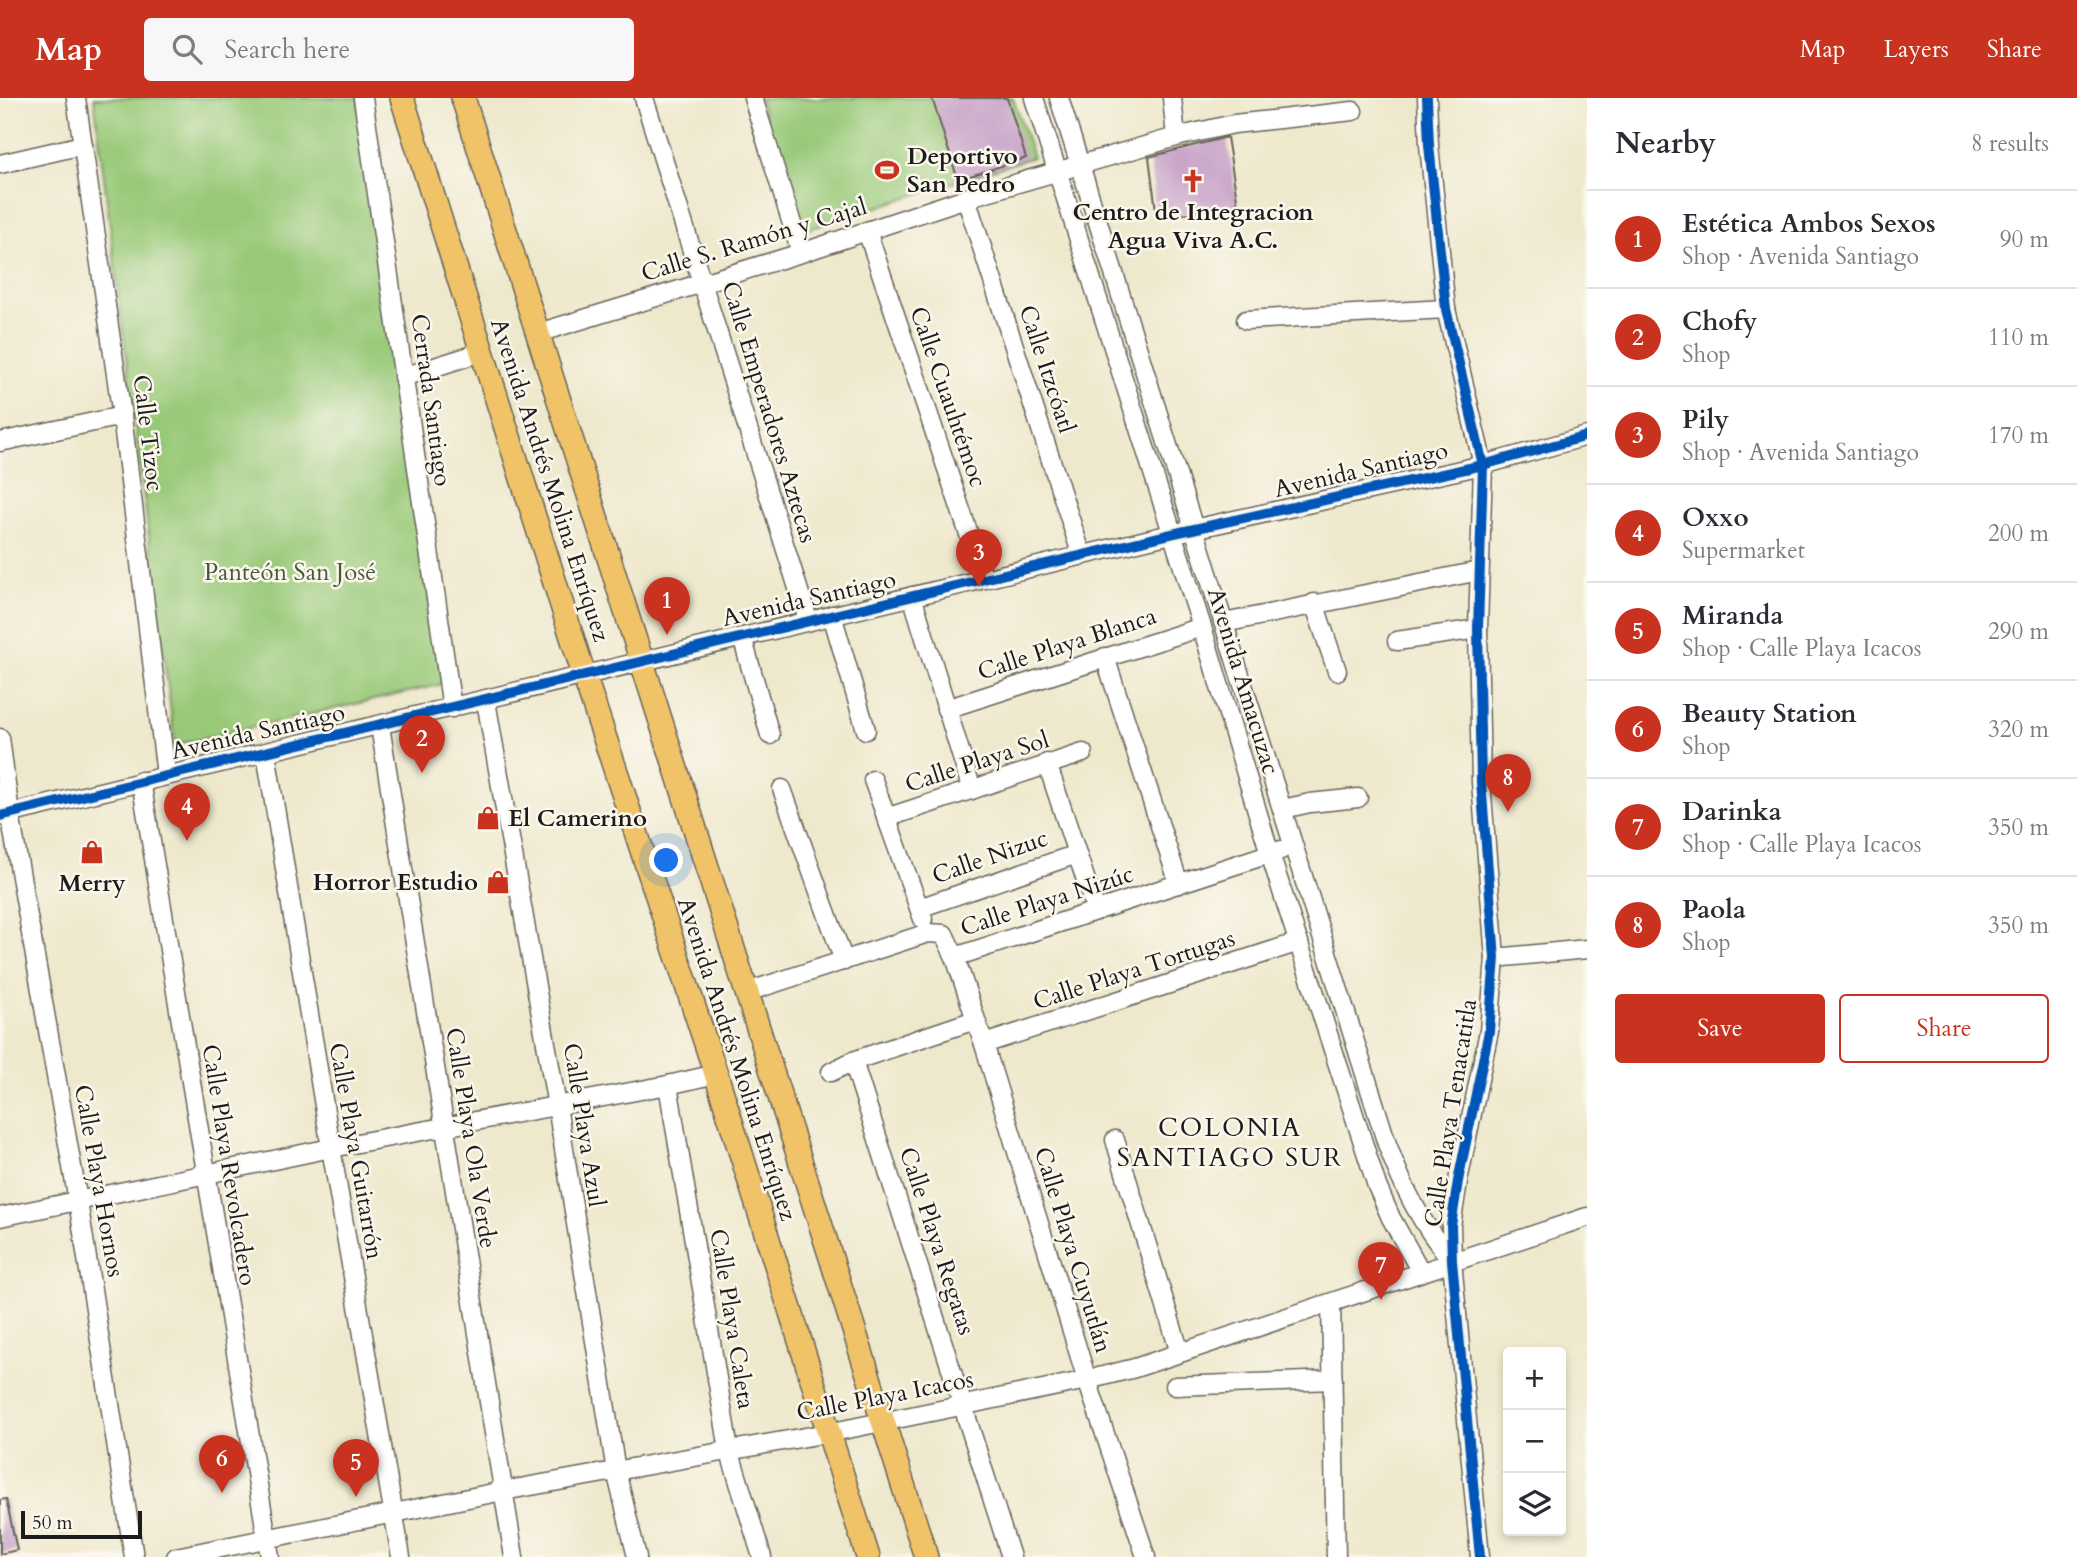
<!DOCTYPE html>
<meta charset="utf-8">
<style>
:root{--surface:#fff;--page:#f7f7f7;--text:#2b2b33;--muted:#7c7c81;--line:#e1e1e2;--accent:#c8321e}
body{margin:0;font-family:Cardo,serif;background:var(--page);color:var(--text)}
.controls{position:absolute;right:21px;bottom:21px;display:grid;overflow:hidden;border-radius:7px;box-shadow:0 4px 10px #0003}
.controls button{width:63px;height:63px;display:grid;place-items:center;padding:0;border:0;border-bottom:2px solid var(--line);background:var(--surface);color:var(--text);font:35px sans-serif}
.scale{position:absolute;left:21px;bottom:18px;width:121px;box-sizing:border-box;padding-left:7px;border:4px solid #1c1c1c;border-top:0;font-size:19px;line-height:24px;white-space:nowrap;color:#1c1c1c;-webkit-text-stroke:5px #fbf7ec;paint-order:stroke}
.you{position:absolute;left:667px;top:763px;width:24px;height:24px;margin:-18px;border:5px solid #fff;border-radius:50%;background:#1a73e8;box-shadow:0 0 0 10px #1a73e833}
.badge{display:grid;place-items:center;width:46px;height:46px;border-radius:50%;background:var(--accent);color:#fff;font-size:23px;font-weight:700}
.pin{position:absolute;translate:-50% -58px;filter:drop-shadow(0 2px 4px #0008)}
.pin::after{content:'';position:absolute;top:37px;width:24px;height:21px;background:inherit;clip-path:polygon(0 0,100% 0,50% 100%)}
.list{margin:0;padding:0;list-style:none}
h2{display:flex;justify-content:space-between;align-items:center;height:91px;margin:0;padding:0 28px;font-size:30px}
h2 small{font-size:23px;font-weight:400;color:var(--muted)}
.list li{display:grid;grid-template-columns:46px 1fr auto;gap:21px;align-items:center;box-sizing:border-box;height:98px;padding:0 28px;border-top:2px solid var(--line)}
.list b{display:block;font-size:26px;white-space:nowrap}
.list p{margin:0;font-size:23px;white-space:nowrap;color:var(--muted)}
.list em{font-size:23px;font-style:normal;color:var(--muted)}
.actions{display:flex;gap:14px;padding:21px 28px}
.actions a{flex:1;padding:16px 0;border:2px solid var(--accent);border-radius:7px;text-align:center;font-size:24px;color:var(--accent)}
.actions .main{background:var(--accent);color:#fff}
.icon{flex:none;width:38px;height:38px;fill:none;stroke:currentColor;stroke-width:2;stroke-linecap:round;stroke-linejoin:round}
.map{position:relative;flex:none;width:1587px;height:1459px;overflow:hidden}
header{display:flex;align-items:center;gap:42px;box-sizing:border-box;height:98px;padding:0 35px;background:var(--accent);color:#fff}
header strong{font-size:33px}
nav{display:flex;gap:38px;margin-inline-start:auto;font-size:24px}
.search{width:490px;height:63px;background:var(--page);display:flex;align-items:center;gap:18px;box-sizing:border-box;padding:0 24px;border-radius:7px;color:var(--muted);font-size:26px}
main{display:flex}
aside{flex:1;background:var(--surface)}
.map>svg:first-child{display:block}
.green{fill:#98c978;stroke:#5a724a;stroke-width:2}
.building{fill:#c6a0c7}
.lines{fill:none;stroke-linecap:round;stroke-linejoin:round}
.minor-casing{stroke:#66635a;stroke-width:21}
.major-casing{stroke:#66635a;stroke-width:26}
.minor{stroke:#fff;stroke-width:18}
.major{stroke:#f1c369;stroke-width:23}
.cycleway-casing{stroke:#fbf7ec;stroke-width:15}
.cycleway{stroke:#0057b8;stroke-width:10}
.labels{text-anchor:middle;dominant-baseline:central;stroke-width:5;stroke-linejoin:round;paint-order:stroke}
.poi-label{font-size:24px;font-weight:bold;fill:#1c1c1c;stroke:#fbf7ec;text-anchor:start}
.street-label{font-size:24px;fill:#1c1c1c;stroke:#fbf7ec}
.park-label{font-size:24px;fill:#47593c;stroke:#fbf7ec}
.neighbourhood-label{font-size:26px;letter-spacing:2px;fill:#1c1c1c;stroke:#fbf7ec}
</style>
<header>
<strong>Map</strong>
<div class="search"><svg class="icon" aria-label="search" viewBox="0 0 24 24"><circle cx="10" cy="10" r="6"/><path d="M15 15l6 6"/></svg>Search here</div>
<nav><a>Map</a><a>Layers</a><a>Share</a></nav>
</header>
<main>
<div class="map">
<svg width="1587" height="1459" viewBox="0 0 1587 1459">
<rect width="100%" height="100%" fill="#fbf7ec"/>
<filter id="ink" filterUnits="userSpaceOnUse"><feTurbulence type="fractalNoise" baseFrequency=".0143" numOctaves="2"/><feDisplacementMap in="SourceGraphic" scale="14" xChannelSelector="R" yChannelSelector="G"/><feConvolveMatrix kernelMatrix="1 2 1 2 8 2 1 2 1" color-interpolation-filters="sRGB"/></filter>
<filter id="wash" filterUnits="userSpaceOnUse"><feTurbulence type="fractalNoise" baseFrequency=".00686" numOctaves="4" result="noise"/><feDisplacementMap in="SourceGraphic" scale="28" xChannelSelector="R" yChannelSelector="G"/><feGaussianBlur stdDeviation="1.57" result="paint"/><feColorMatrix in="noise" values="0 0 0 0 0 0 0 0 0 0 0 0 0 0 0 0 0 1.4 0 .05"/><feComposite in="paint" operator="in"/></filter>
<g filter="url(#wash)">
<rect width="100%" height="100%" fill="#eee8cc"/>
<!-- green -->
<g class="green">
<path d="M 94,0 L 358,0 L 444,586 L 175,647 Z"/>
<path d="M 759,0 L 1013,0 L 1033,59 L 800,134 Z"/>
</g>
<g id="blocks">
<!-- building -->
<g class="building">
<path d="M 932,0 L 1007,0 L 1026,60 L 958,82 Z"/>
<path d="M 1227,39 L 1238,108 L 1157,120 L 1149,59 Z"/>
<path d="M 6,1401 L 17,1452 L 0,1456 L 0,1402 Z"/>
</g>
</g>
</g>
<g filter="url(#ink)">
<use href="#blocks" fill-opacity="0" stroke="#66635a" stroke-width="2"/>
<g class="lines">
<!-- minor casing -->
<g class="minor-casing">
<g id="minor">
<path d="M 76,0 L 122,318 L 166,677"/>
<path d="M 363,0 L 452,610"/>
<path d="M 644,0 L 808,522"/>
<path d="M 753,0 L 801,155"/>
<path d="M 1034,0 L 1202,529 L 1270,756 L 1377,1088 L 1391,1120 L 1421,1174"/>
<path d="M 1059,0 L 1387,1046 C 1403,1090 1422,1127 1452,1163"/>
<path d="M 1172,0 L 1176,39"/>
<path d="M 1427,0 L 1429,47 L 1446,211 L 1483,367 L 1478,531 L 1481,684 L 1495,860 L 1489,933 L 1458,1083 L 1451,1128 L 1452,1163 L 1480,1459"/>
<path d="M 0,66 L 83,47"/>
<path d="M 966,100 L 1082,458"/>
<path d="M 867,133 L 984,481"/>
<path d="M 1246,222 L 1446,211"/>
<path d="M 538,235 L 801,155 L 966,100 L 1176,39 L 1234,26 L 1353,13"/>
<path d="M 403,279 L 482,254"/>
<path d="M 0,344 L 122,318"/>
<path d="M 912,498 L 972,692"/>
<path d="M 1314,505 L 1337,573"/>
<path d="M 832,517 L 866,632"/>
<path d="M 1224,525 L 1479,473"/>
<path d="M 742,539 L 770,637"/>
<path d="M 1397,543 L 1478,531"/>
<path d="M 1105,559 L 1179,786"/>
<path d="M 486,603 L 557,1008 L 616,1373 L 637,1459"/>
<path d="M 946,611 L 1202,529"/>
<path d="M 380,628 L 514,1459"/>
<path d="M 0,640 L 10,716 L 78,1103 L 134,1459"/>
<path d="M 266,655 L 331,1050 L 401,1459"/>
<path d="M 1047,665 L 1096,813"/>
<path d="M 873,682 L 923,821"/>
<path d="M 141,683 L 270,1459"/>
<path d="M 782,691 L 844,863"/>
<path d="M 1283,711 L 1310,705 L 1358,700"/>
<path d="M 0,718 L 1171,436 L 1483,367 L 1587,338"/>
<path d="M 886,720 L 1083,655"/>
<path d="M 919,810 L 1077,756"/>
<path d="M 955,859 L 1281,752"/>
<path d="M 1495,860 L 1587,851"/>
<path d="M 747,894 L 928,835 L 944,836 L 955,859 L 984,946 L 1087,1282 L 1146,1459"/>
<path d="M 984,946 L 1299,844"/>
<path d="M 853,963 L 1011,1459"/>
<path d="M 831,974 L 853,963 L 975,922"/>
<path d="M 668,987 L 729,1352 L 762,1459"/>
<path d="M 1115,1042 L 1180,1255"/>
<path d="M 0,1119 L 331,1050 L 668,987 L 716,976"/>
<path d="M 1331,1205 L 1336,1459"/>
<path d="M 1175,1288 L 1333,1282"/>
<path d="M 176,1459 L 503,1393 L 828,1335 L 1087,1282 L 1135,1270 L 1587,1119"/>
</g>
</g>
<!-- major casing -->
<g class="major-casing">
<g id="major">
<path d="M 402,0 L 584,577 L 716,976 L 868,1459"/>
<path d="M 463,0 L 926,1459"/>
</g>
</g>
<!-- minor -->
<use href="#minor" class="minor"/>
<!-- major -->
<use href="#major" class="major"/>
<!-- cycleway casing -->
<g class="cycleway-casing">
<g id="cycleway">
<path d="M 1427,0 L 1429,47 L 1446,211 L 1483,367 L 1478,531 L 1481,684 L 1495,860 L 1489,933 L 1458,1083 L 1451,1128 L 1452,1163 L 1480,1459"/>
<path d="M 0,718 L 1171,436 L 1483,367 L 1587,338"/>
</g>
</g>
<!-- cycleway -->
<use href="#cycleway" class="cycleway"/>
</g>
</g>
<!-- icons -->
<defs>
<g id="stadium-bare" transform="scale(1.89)"><path d="M0-5a6.5 5 0 1 0 0 10a6.5 5 0 1 0 0-10ZM-3.5-1.8h7v3.6h-7Z" fill="#c8321e" stroke="#fbf7ec" stroke-width="2.5" paint-order="stroke"/></g>
<g id="church-bare" transform="scale(1.89)"><path d="M-1.2-6h2.4v3.5h3.3v2.4h-3.3V6h-2.4V-.1h-3.3v-2.4h3.3Z" fill="#c8321e" stroke="#fbf7ec" stroke-width="2.5" paint-order="stroke"/></g>
<g id="shop-bare" transform="scale(1.89)"><path d="M-5-2.5h2.3a2.7 3.5 0 0 1 5.4 0H5L5.5 6h-11ZM-1.5-2.5h3a1.5 2.3 0 0 0-3 0Z" fill="#c8321e" stroke="#fbf7ec" stroke-width="2.5" paint-order="stroke"/></g>
</defs>
<g fill-rule="evenodd">
<use href="#stadium-bare" x="887" y="72"/>
<use href="#church-bare" x="1193" y="83"/>
<use href="#shop-bare" x="488" y="720"/>
<use href="#shop-bare" x="92" y="754"/>
<use href="#shop-bare" x="498" y="784"/>
</g>
<g class="labels">
<!-- poi labels -->
<g class="poi-label">
<text x="907" y="58">Deportivo<tspan x="907" dy="28">San Pedro</tspan></text>
<text x="1193" y="114" text-anchor="middle">Centro de Integracion<tspan x="1193" dy="28">Agua Viva A.C.</tspan></text>
<text x="508" y="720">El Camerino</text>
<text x="478" y="784" text-anchor="end">Horror Estudio</text>
<text x="92" y="785" text-anchor="middle">Merry</text>
</g>
<!-- street labels -->
<g class="street-label">
<text transform="translate(754 142) rotate(-17)">Calle S. Ramón y Cajal</text>
<text transform="translate(1047 271) rotate(72)">Calle Itzcóatl</text>
<text transform="translate(948 299) rotate(71)">Calle Cuauhtémoc</text>
<text transform="translate(431 302) rotate(82)">Cerrada Santiago</text>
<text transform="translate(769 314) rotate(73)">Calle Emperadores Aztecas</text>
<text transform="translate(148 335) rotate(83)">Calle Tizoc</text>
<text transform="translate(1361 372) rotate(-13)">Avenida Santiago</text>
<text transform="translate(550 382) rotate(72)">Avenida Andrés Molina Enríquez</text>
<text transform="translate(809 501) rotate(-13)">Avenida Santiago</text>
<text transform="translate(1067 546) rotate(-18)">Calle Playa Blanca</text>
<text transform="translate(1243 583) rotate(73)">Avenida Amacuzac</text>
<text transform="translate(258 634) rotate(-13)">Avenida Santiago</text>
<text transform="translate(977 664) rotate(-18)">Calle Playa Sol</text>
<text transform="translate(990 759) rotate(-19)">Calle Nizuc</text>
<text transform="translate(1047 803) rotate(-18)">Calle Playa Nizúc</text>
<text transform="translate(1134 872) rotate(-18)">Calle Playa Tortugas</text>
<text transform="translate(737 961) rotate(72)">Avenida Andrés Molina Enríquez</text>
<text transform="translate(1451 1015) rotate(-81)">Calle Playa Tenacatitla</text>
<text transform="translate(584 1027) rotate(81)">Calle Playa Azul</text>
<text transform="translate(471 1040) rotate(81)">Calle Playa Ola Verde</text>
<text transform="translate(356 1053) rotate(80)">Calle Playa Guitarrón</text>
<text transform="translate(229 1067) rotate(81)">Calle Playa Revolcadero</text>
<text transform="translate(99 1083) rotate(80)">Calle Playa Hornos</text>
<text transform="translate(937 1143) rotate(72)">Calle Playa Regatas</text>
<text transform="translate(1073 1152) rotate(73)">Calle Playa Cuyutlán</text>
<text transform="translate(732 1221) rotate(81)">Calle Playa Caleta</text>
<text transform="translate(885 1298) rotate(-11)">Calle Playa Icacos</text>
</g>
<!-- park labels -->
<g class="park-label">
<text x="290" y="474">Panteón San José</text>
</g>
<!-- neighbourhood labels -->
<g class="neighbourhood-label">
<text x="1230" y="1029">COLONIA<tspan x="1230" dy="30">SANTIAGO SUR</tspan></text>
</g>
</g>
</svg>
<div class="controls">
<button>+</button>
<button>−</button>
<button><svg class="icon" aria-label="layers" viewBox="0 0 24 24"><path d="M12 4l9 5-9 5-9-5zM3 14l9 5 9-5"/></svg></button>
</div>
<div class="scale">50 m</div>
<div class="you"></div>
<div class="pin badge" style="left:667px;top:537px">1</div>
<div class="pin badge" style="left:422px;top:675px">2</div>
<div class="pin badge" style="left:979px;top:489px">3</div>
<div class="pin badge" style="left:187px;top:743px">4</div>
<div class="pin badge" style="left:356px;top:1399px">5</div>
<div class="pin badge" style="left:222px;top:1395px">6</div>
<div class="pin badge" style="left:1381px;top:1202px">7</div>
<div class="pin badge" style="left:1508px;top:714px">8</div>
</div>
<aside>
<h2>Nearby<small>8 results</small></h2>
<ul class="list">
<li><span class="badge">1</span><div><b>Estética Ambos Sexos</b><p>Shop · Avenida Santiago</p></div><em>90 m</em></li>
<li><span class="badge">2</span><div><b>Chofy</b><p>Shop</p></div><em>110 m</em></li>
<li><span class="badge">3</span><div><b>Pily</b><p>Shop · Avenida Santiago</p></div><em>170 m</em></li>
<li><span class="badge">4</span><div><b>Oxxo</b><p>Supermarket</p></div><em>200 m</em></li>
<li><span class="badge">5</span><div><b>Miranda</b><p>Shop · Calle Playa Icacos</p></div><em>290 m</em></li>
<li><span class="badge">6</span><div><b>Beauty Station</b><p>Shop</p></div><em>320 m</em></li>
<li><span class="badge">7</span><div><b>Darinka</b><p>Shop · Calle Playa Icacos</p></div><em>350 m</em></li>
<li><span class="badge">8</span><div><b>Paola</b><p>Shop</p></div><em>350 m</em></li>
</ul>
<div class="actions"><a class="main">Save</a><a>Share</a></div>
</aside>
</main>
